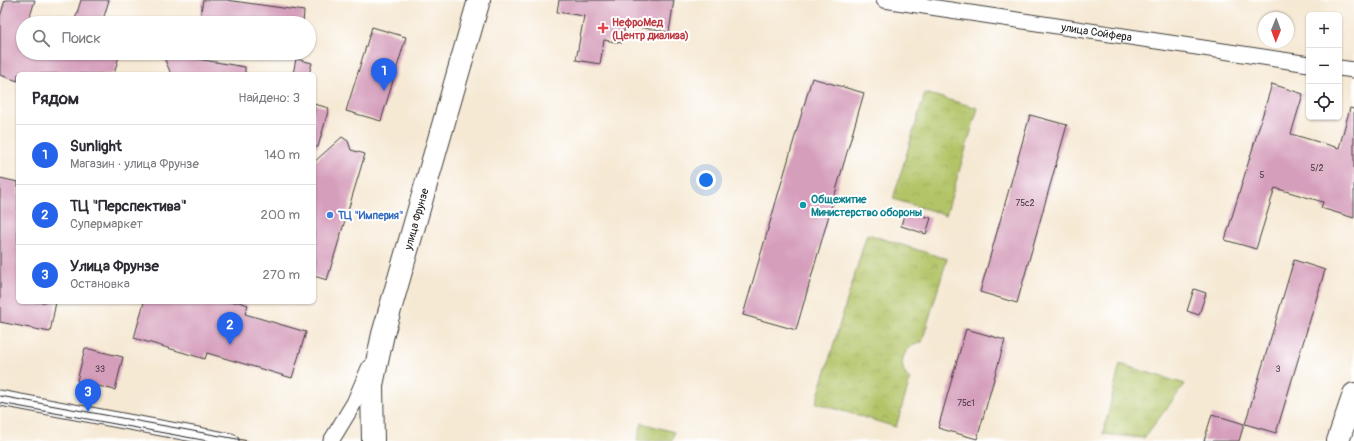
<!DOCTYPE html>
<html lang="ru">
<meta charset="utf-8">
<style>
:root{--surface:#fff;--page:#f2f2f3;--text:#2b2b33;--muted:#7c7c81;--line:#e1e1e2;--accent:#2563eb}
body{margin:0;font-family:Pangolin,sans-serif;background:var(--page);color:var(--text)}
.controls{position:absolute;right:12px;top:12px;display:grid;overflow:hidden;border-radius:6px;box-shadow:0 1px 3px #0004}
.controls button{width:36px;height:36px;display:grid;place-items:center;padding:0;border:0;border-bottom:1px solid var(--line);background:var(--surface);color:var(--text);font:20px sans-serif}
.compass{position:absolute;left:1258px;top:12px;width:36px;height:36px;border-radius:50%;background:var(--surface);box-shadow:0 1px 3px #0004;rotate:181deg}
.you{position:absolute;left:706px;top:180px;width:14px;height:14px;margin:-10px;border:3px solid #fff;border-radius:50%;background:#1a73e8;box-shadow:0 0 0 6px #1a73e833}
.badge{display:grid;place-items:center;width:26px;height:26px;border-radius:50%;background:var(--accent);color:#fff;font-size:13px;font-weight:700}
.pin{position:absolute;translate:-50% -33px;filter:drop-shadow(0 1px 2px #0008)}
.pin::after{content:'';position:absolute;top:21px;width:14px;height:12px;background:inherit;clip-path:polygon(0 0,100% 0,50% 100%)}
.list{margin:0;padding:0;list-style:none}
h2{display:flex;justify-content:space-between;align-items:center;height:52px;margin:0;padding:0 16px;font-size:17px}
h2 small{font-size:13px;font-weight:400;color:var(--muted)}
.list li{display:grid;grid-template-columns:26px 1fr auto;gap:12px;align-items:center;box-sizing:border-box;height:60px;padding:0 16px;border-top:1px solid var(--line)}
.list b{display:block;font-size:15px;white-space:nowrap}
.list p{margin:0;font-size:13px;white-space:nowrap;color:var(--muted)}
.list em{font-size:13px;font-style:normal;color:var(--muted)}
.icon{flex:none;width:22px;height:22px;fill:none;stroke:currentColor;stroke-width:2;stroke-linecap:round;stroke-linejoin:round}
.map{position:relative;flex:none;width:1354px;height:441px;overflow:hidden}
.search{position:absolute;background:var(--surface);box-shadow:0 1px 3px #0004;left:16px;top:16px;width:300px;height:44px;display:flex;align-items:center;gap:10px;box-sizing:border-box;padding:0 14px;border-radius:22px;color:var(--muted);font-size:15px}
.panel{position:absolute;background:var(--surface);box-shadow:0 1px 3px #0004;left:16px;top:72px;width:300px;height:232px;border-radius:6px}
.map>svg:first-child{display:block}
.park{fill:url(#park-crowns);stroke:#687042}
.building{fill:#d59ebb}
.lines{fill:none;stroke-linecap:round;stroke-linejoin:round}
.street-casing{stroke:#3d3b38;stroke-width:17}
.secondary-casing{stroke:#3d3b38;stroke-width:24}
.street{stroke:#fff;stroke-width:15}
.secondary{stroke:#fff;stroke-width:22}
.tram{stroke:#1c1c1c;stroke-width:1}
.health-dot{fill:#e0444e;stroke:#fff;stroke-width:1.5}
.culture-dot{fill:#0f9aa8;stroke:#fff;stroke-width:1.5}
.shop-dot{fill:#3f7fe0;stroke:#fff;stroke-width:1.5}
.labels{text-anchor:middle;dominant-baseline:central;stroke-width:4;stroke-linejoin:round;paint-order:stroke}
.number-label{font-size:9px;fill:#4a3c44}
.health-label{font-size:11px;font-weight:bold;fill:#be3a42;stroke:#fff;text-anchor:start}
.street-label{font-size:11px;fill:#1c1c1c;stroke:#fff}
.culture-label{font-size:11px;font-weight:bold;fill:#0d838f;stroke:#fff;text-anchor:start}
.shop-label{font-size:11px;font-weight:bold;fill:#366cbe;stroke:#fff;text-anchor:start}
</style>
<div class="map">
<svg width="1354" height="441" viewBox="0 0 1354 441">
<defs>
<pattern id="park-crowns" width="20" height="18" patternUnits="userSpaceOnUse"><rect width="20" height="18" fill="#b3c468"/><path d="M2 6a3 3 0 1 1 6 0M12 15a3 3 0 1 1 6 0" fill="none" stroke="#99a85a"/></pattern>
</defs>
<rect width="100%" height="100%" fill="#fff"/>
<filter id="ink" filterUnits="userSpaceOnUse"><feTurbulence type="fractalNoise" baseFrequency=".025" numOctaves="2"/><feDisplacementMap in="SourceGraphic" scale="8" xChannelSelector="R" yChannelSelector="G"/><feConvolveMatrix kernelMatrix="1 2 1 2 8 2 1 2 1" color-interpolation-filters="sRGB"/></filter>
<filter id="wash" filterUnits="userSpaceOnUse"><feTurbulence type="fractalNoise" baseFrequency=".012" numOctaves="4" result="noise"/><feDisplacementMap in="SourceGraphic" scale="16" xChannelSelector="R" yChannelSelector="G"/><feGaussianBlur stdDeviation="0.9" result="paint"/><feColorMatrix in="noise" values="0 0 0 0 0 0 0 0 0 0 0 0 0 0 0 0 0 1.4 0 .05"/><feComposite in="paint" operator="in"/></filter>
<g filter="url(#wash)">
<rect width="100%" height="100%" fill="#f6e9d4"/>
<!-- park -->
<g class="park">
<path d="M 925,93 L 978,108 L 946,215 L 893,199 Z"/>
<path d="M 867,234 L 947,259 L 922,342 C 902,346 896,366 910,380 L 896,427 L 816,403 Z"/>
<path d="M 1120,364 L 1185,384 L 1144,438 L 1103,434 Z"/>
<path d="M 642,423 L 674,432 L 672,441 L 637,441 Z"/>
</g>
<g id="blocks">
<!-- building -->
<g class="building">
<path d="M 5,0 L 35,0 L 28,23 L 23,23 L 23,53 L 120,53 L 114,74 L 18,74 L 18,81 L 0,75 L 0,17 Z"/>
<path d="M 81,0 L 109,0 L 102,23 L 74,23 Z"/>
<path d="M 203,0 L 226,0 L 304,11 L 303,23 L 199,23 Z"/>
<path d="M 559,0 L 674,0 L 669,32 L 625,25 L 622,43 L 604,40 L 600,64 L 576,60 L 584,16 L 557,12 Z"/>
<path d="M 372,27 L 406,37 L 381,121 L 346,111 Z"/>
<path d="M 162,53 L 245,67 L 245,74 L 171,74 Z"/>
<path d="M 296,59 L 312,63 L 309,74 L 293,74 Z"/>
<path d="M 812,78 L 864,93 L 796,330 L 743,315 Z"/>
<path d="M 1272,84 L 1303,94 L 1291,134 L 1339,148 L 1350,108 L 1354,109 L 1354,218 L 1321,208 L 1323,202 L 1275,188 L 1256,249 L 1225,240 Z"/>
<path d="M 314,104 L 329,108 L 318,147 L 314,147 Z"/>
<path d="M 1030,115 L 1067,125 L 1017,303 L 980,292 Z"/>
<path d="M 342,137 L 348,141 L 351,150 L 365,154 L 327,280 L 314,276 L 314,162 Z"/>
<path d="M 0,178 L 18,182 L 18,302 L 56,302 L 50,332 L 0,322 Z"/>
<path d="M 905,211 L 931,218 L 926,234 L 901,226 Z"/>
<path d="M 1294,260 L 1325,270 L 1276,433 L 1245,424 Z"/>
<path d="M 1194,289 L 1206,293 L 1199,315 L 1187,311 Z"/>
<path d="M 144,302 L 239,302 L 248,305 L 245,314 L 306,332 L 292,378 L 207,353 L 205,359 L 134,338 Z"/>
<path d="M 966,329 L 1005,340 L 977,439 L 938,428 Z"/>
<path d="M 85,348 L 123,357 L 115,390 L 77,381 Z"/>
<path d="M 1212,414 L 1244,424 L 1239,441 L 1204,441 Z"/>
</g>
</g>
</g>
<g filter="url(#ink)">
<use href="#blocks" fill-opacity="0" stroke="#3d3b38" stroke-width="1"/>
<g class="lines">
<!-- street casing -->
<g class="street-casing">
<g id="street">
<path id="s1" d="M 884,0 L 1309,64"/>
<path d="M 1339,68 L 1354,70"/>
<path d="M 0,398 L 231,441"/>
<path d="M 331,441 L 354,403 L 369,368"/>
</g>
</g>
<!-- secondary casing -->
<g class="secondary-casing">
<g id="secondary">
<path id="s2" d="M 373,441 L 372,385 L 383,334 L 479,0"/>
<path d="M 1338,441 L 1354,394"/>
</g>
</g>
<!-- street -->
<use href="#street" class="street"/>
<!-- secondary -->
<use href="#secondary" class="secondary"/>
<!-- tram -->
<g class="tram">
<path d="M 0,396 L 248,441"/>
<path d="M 0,403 L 208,441"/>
</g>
</g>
</g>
<!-- markers -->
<path class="health-dot" d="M601 22h4v4h4v4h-4v4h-4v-4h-4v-4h4z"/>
<circle class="culture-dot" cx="803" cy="205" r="4"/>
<circle class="shop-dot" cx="330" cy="215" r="4"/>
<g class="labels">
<!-- number labels -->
<g class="number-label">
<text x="1317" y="168">5/2</text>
<text x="1262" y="175">5</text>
<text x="1025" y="203">75с2</text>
<text x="100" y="369">33</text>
<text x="1278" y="369">3</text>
<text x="966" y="403">75с1</text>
</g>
<!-- health labels -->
<g class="health-label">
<text x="612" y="22">НефроМед<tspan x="612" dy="13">(Центр диализа)</tspan></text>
</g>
<!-- street labels -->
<g class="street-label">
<text stroke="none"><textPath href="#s1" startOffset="215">улица Сойфера</textPath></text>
<text stroke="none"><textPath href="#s2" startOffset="228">улица Фрунзе</textPath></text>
</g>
<!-- culture labels -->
<g class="culture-label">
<text x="811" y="199">Общежитие<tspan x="811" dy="13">Министерство обороны</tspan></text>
</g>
<!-- shop labels -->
<g class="shop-label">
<text x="338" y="215">ТЦ "Империя"</text>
</g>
</g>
</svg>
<div class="controls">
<button>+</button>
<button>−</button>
<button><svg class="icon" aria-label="locate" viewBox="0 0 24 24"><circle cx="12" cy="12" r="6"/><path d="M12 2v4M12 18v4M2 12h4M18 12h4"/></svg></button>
</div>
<svg class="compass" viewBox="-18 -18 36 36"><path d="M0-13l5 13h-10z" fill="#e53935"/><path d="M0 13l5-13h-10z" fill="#7c7c81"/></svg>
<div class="you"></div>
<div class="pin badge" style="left:384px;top:91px">1</div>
<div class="pin badge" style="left:230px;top:345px">2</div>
<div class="pin badge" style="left:88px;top:412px">3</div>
<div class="search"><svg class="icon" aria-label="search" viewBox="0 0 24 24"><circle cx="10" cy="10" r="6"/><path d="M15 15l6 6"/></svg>Поиск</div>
<section class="panel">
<h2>Рядом<small>Найдено: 3</small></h2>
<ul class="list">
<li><span class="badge">1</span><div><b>Sunlight</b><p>Магазин · улица Фрунзе</p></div><em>140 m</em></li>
<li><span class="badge">2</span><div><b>ТЦ &quot;Перспектива&quot;</b><p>Супермаркет</p></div><em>200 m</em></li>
<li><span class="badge">3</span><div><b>Улица Фрунзе</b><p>Остановка</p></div><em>270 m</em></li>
</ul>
</section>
</div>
